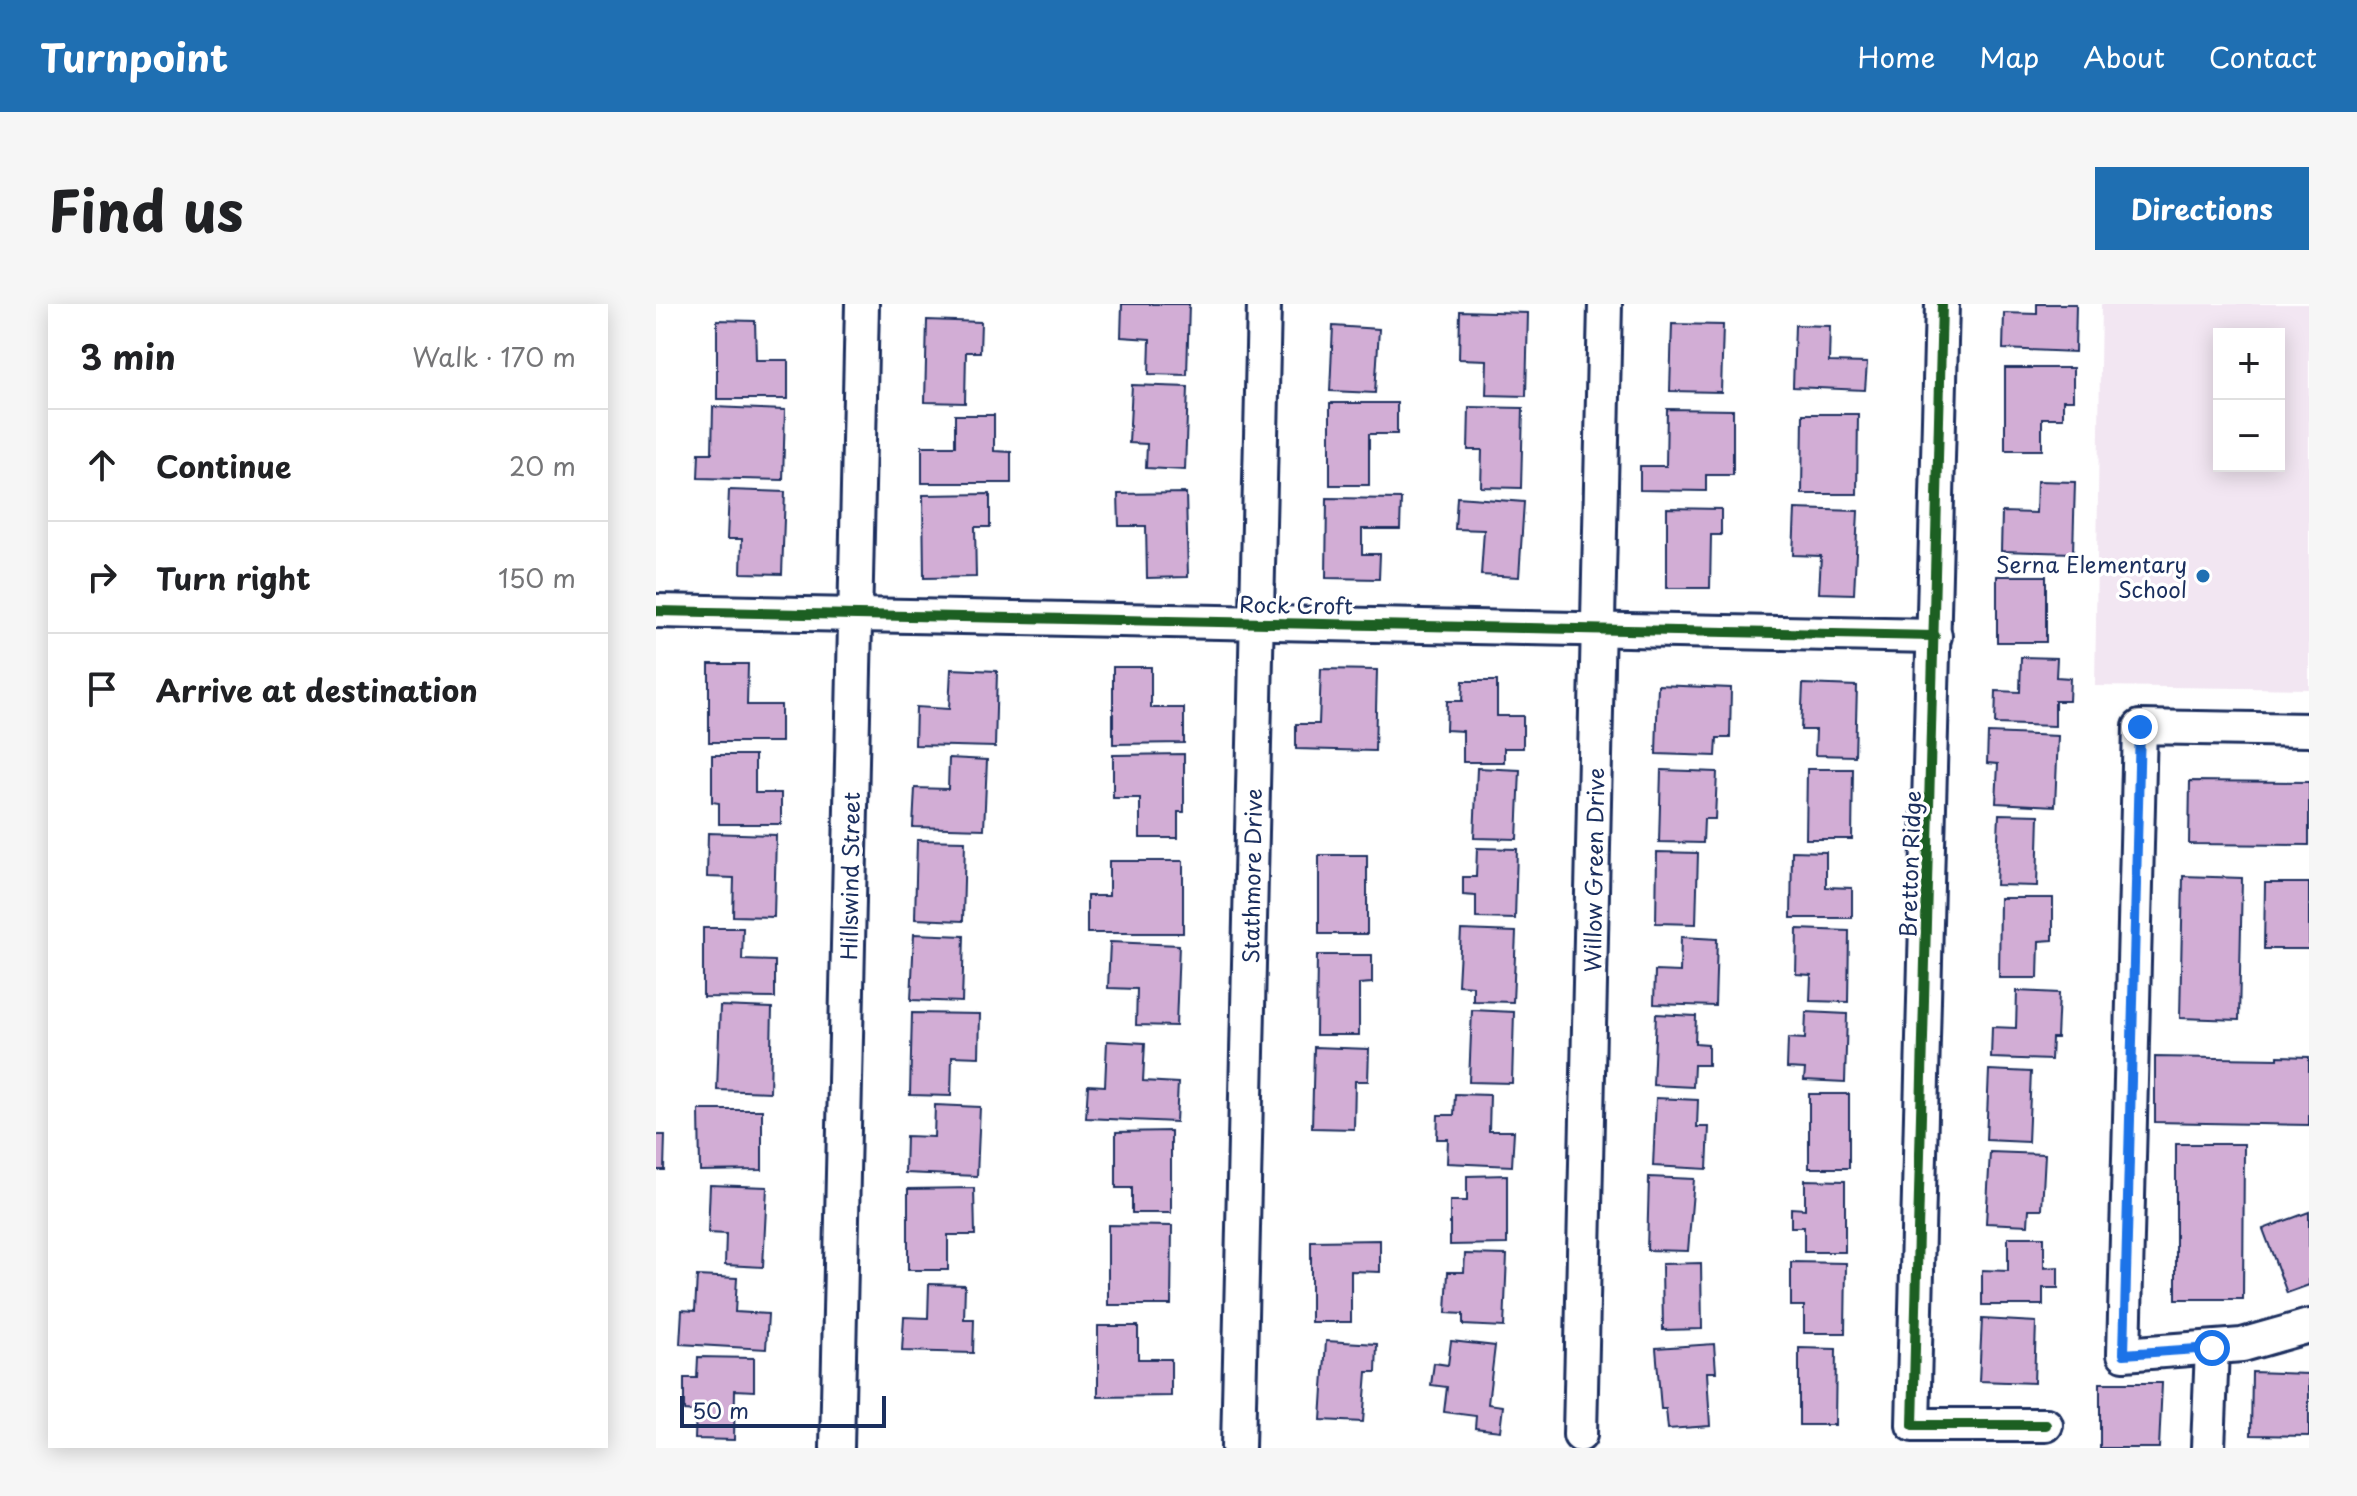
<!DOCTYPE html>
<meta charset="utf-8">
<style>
:root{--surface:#fff;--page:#f6f6f6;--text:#202124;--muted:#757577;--line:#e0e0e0;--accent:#1f6fb2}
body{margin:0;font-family:"Playpen Sans",sans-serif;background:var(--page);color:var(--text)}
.controls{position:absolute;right:24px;top:24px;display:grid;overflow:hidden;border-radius:0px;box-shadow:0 4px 20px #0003}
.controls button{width:72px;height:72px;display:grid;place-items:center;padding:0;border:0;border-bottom:2px solid var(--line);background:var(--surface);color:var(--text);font:40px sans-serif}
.scale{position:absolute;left:24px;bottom:20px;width:206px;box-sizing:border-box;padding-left:8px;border:4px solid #1b2f5e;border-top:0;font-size:22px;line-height:28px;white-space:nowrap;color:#1b2f5e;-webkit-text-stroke:6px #fff;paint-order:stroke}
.stop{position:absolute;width:24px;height:24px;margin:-18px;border:6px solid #1a73e8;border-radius:50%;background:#fff}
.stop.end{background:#1a73e8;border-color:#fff;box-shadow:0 2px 8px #0008}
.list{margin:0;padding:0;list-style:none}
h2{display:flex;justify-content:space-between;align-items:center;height:104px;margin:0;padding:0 32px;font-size:34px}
h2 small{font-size:26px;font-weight:400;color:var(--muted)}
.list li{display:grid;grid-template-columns:52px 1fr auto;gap:24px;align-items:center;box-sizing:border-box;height:112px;padding:0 32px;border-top:2px solid var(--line)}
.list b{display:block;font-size:30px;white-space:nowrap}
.list em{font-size:26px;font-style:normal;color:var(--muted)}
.icon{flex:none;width:44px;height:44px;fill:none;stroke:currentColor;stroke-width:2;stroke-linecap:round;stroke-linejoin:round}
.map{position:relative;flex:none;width:1653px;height:1144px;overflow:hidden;border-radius:0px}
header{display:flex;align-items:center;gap:48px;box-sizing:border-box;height:112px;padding:0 40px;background:var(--accent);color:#fff}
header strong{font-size:38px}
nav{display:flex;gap:44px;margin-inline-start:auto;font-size:28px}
.intro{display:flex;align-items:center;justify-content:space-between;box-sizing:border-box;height:192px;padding:0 48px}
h1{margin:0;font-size:56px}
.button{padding:20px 36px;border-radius:0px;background:var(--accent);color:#fff;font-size:28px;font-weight:700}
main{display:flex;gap:48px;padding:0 48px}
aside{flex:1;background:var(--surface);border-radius:0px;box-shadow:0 4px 20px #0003}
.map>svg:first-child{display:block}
.built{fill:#f2e6f2;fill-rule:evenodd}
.building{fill:#d2add5;stroke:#1b2f5e;stroke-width:2}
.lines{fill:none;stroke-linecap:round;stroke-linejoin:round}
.minor-casing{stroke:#1b2f5e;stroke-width:38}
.minor{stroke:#fff;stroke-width:32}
.cycleway-casing{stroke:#fff;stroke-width:15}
.cycleway{stroke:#1b5e20;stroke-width:10}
.route{stroke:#1a73e8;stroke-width:10}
.poi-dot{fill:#1f6fb2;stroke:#fff;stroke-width:3}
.labels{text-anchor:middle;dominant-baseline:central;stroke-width:7;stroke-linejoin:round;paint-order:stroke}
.poi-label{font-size:22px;fill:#1b2f5e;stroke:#fff;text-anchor:end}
.street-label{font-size:22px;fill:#1b2f5e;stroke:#fff}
</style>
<header>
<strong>Turnpoint</strong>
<nav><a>Home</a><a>Map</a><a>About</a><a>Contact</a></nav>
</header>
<div class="intro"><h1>Find us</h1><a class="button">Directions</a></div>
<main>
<aside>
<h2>3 min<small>Walk · 170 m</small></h2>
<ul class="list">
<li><svg class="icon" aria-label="ahead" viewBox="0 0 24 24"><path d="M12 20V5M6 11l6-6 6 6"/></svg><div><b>Continue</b></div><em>20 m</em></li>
<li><svg class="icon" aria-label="right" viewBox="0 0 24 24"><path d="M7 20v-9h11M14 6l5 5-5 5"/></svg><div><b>Turn right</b></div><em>150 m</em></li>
<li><svg class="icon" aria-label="arrive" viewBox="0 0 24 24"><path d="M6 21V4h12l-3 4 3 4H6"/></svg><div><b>Arrive at destination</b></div></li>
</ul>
</aside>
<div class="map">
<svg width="1653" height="1144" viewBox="0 0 1653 1144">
<rect width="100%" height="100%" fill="#fff"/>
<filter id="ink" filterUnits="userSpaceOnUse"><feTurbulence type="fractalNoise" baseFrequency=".0125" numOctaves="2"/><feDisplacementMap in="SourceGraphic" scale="16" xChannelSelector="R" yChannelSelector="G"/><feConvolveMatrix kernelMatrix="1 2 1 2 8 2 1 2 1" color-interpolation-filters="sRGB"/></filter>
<g filter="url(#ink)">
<!-- built -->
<path class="built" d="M 1445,0 L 1653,0 L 1653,385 L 1439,382 ZM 1563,30 L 1623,30 L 1623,162 L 1563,162 Z"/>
<!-- building -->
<g class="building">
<path d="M 466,0 L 533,0 L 531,71 L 493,70 L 494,35 L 465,33 Z"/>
<path d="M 1381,0 L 1420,0 L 1419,48 L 1347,45 L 1348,9 L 1381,10 Z"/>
<path d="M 804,7 L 872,9 L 870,92 L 830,91 L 831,56 L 803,55 Z"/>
<path d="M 61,16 L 99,17 L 100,56 L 132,56 L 132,95 L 61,95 Z"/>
<path d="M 271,16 L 325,18 L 324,48 L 310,48 L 309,99 L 269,98 Z"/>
<path d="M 1016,20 L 1067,21 L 1065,88 L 1014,87 Z"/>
<path d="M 1139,21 L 1174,22 L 1173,58 L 1211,59 L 1209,86 L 1137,83 Z"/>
<path d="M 677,22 L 723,25 L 719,89 L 674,87 Z"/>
<path d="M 1349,64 L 1417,64 L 1417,96 L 1407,96 L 1407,114 L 1386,114 L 1386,146 L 1349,146 Z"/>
<path d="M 476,81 L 532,83 L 529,166 L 490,164 L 491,140 L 473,139 Z"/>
<path d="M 674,99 L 741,99 L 741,130 L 713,130 L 713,181 L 674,181 Z"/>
<path d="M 57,103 L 129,106 L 127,176 L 42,174 L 43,149 L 56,149 Z"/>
<path d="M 813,103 L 867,104 L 865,184 L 825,183 L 826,146 L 812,146 Z"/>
<path d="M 1011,105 L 1077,106 L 1077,171 L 1050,171 L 1050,187 L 984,186 L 984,162 L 1010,162 Z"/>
<path d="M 1147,110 L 1202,110 L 1201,190 L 1146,190 Z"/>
<path d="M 299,111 L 338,111 L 338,147 L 355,148 L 355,179 L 266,179 L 266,142 L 299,142 Z"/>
<path d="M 1381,177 L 1419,178 L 1417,249 L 1345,247 L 1346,208 L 1380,209 Z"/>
<path d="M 73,186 L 129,188 L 126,270 L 85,269 L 86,235 L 71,235 Z"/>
<path d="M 530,189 L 532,273 L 491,274 L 490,222 L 463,222 L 462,190 Z"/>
<path d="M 334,190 L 334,223 L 319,223 L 320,273 L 268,274 L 267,191 Z"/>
<path d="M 801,193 L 868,198 L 863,273 L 825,271 L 828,226 L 799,225 Z"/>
<path d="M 671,194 L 745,195 L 744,225 L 706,225 L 706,250 L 724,250 L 723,275 L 670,274 Z"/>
<path d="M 1011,204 L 1065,205 L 1065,231 L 1055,231 L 1054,284 L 1011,284 Z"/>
<path d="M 1139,205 L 1202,207 L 1198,290 L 1163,289 L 1165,252 L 1137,251 Z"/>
<rect x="1341" y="272" width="49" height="66"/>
<path d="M 1365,353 L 1401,354 L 1400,373 L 1414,374 L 1413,397 L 1399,397 L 1399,422 L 1339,420 L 1340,387 L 1364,388 Z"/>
<path d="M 53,360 L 92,360 L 91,401 L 125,401 L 125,438 L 53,438 Z"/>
<path d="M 457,363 L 495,363 L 495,404 L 528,404 L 528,439 L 457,440 Z"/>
<path d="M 295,365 L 341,367 L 339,443 L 259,441 L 260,403 L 293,405 Z"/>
<path d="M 665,365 L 721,366 L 719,447 L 640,445 L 640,420 L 663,420 Z"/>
<path d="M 807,377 L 841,377 L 841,412 L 867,412 L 867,444 L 848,444 L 848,458 L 807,458 L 807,427 L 790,426 L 791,397 L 806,397 Z"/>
<path d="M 1147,380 L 1201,382 L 1199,452 L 1159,451 L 1160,426 L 1145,426 Z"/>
<path d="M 1002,381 L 1075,384 L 1074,434 L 1061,434 L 1060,452 L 1000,450 Z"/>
<path d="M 1332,429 L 1402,432 L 1399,502 L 1340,499 L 1342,460 L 1331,459 Z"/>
<path d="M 528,450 L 528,508 L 522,508 L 522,534 L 484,534 L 484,494 L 457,494 L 457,451 Z"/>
<path d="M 56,451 L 99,451 L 99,489 L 125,489 L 125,520 L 63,520 L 63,499 L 56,498 Z"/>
<path d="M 293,454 L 331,456 L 328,525 L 257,523 L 259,484 L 292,485 Z"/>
<path d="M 821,464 L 864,466 L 861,535 L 818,534 Z"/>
<path d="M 1151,465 L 1197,465 L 1196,535 L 1150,535 Z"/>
<path d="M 1005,466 L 1061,468 L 1059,515 L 1048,515 L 1047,539 L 1003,538 Z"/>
<path d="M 1534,477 L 1653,478 L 1653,541 L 1533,540 Z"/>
<path d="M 1343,510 L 1383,511 L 1381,582 L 1340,581 Z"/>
<path d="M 52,529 L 120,531 L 118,613 L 77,612 L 78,574 L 51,573 Z"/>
<path d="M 261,536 L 309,537 L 307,617 L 259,615 Z"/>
<path d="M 821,544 L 861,545 L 859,615 L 820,614 L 820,592 L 807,591 L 807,573 L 820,573 Z"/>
<path d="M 1136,547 L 1170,548 L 1170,583 L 1196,584 L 1196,614 L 1135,614 Z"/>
<path d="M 1001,548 L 1042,549 L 1040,620 L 1000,619 Z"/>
<rect x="663" y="551" width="48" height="79"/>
<path d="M 453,557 L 527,557 L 527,629 L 431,629 L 431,592 L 453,592 Z"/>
<path d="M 1527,572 L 1586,574 L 1583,716 L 1524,714 Z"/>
<path d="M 1609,579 L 1653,579 L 1653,645 L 1608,645 Z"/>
<path d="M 1344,594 L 1397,594 L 1397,636 L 1383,637 L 1382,674 L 1343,674 Z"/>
<path d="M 47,624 L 87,624 L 86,656 L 119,657 L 119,694 L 47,693 Z"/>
<path d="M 1141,625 L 1193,627 L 1192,698 L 1154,697 L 1155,671 L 1140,670 Z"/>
<path d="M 805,626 L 860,628 L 857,698 L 817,697 L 817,682 L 802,681 Z"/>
<path d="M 258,630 L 308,632 L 306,698 L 255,696 Z"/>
<path d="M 1025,633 L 1061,635 L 1059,702 L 998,700 L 999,667 L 1024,668 Z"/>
<path d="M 454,638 L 523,641 L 520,722 L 480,721 L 481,685 L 452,684 Z"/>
<path d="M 661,651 L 716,651 L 716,679 L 703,680 L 703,731 L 660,731 Z"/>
<path d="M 1361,687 L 1403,689 L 1401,734 L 1396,734 L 1395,756 L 1335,754 L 1336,723 L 1360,724 Z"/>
<path d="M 64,702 L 116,704 L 114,788 L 61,786 Z"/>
<path d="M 816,706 L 858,708 L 856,779 L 813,778 Z"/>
<path d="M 1150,708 L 1191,710 L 1189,778 L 1148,776 L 1149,765 L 1131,764 L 1132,734 L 1149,735 Z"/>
<path d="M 256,709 L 324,710 L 323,753 L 296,752 L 295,792 L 254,791 Z"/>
<path d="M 1000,710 L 1040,712 L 1039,739 L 1052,740 L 1052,761 L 1038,761 L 1037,783 L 997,781 Z"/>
<path d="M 451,737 L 489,739 L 487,777 L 522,779 L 520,818 L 430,814 L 432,781 L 449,782 Z"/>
<path d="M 658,743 L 713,745 L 712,777 L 699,777 L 698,825 L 656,824 Z"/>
<path d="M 1622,752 L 1653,753 L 1653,821 L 1499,818 L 1499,753 L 1622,755 Z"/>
<path d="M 1333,766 L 1375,768 L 1372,838 L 1330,836 Z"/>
<path d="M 799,790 L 834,791 L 833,827 L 858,827 L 856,862 L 791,859 L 792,835 L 781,835 L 782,811 L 798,811 Z"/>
<rect x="1153" y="790" width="40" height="74"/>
<path d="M 1000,794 L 1042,796 L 1041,823 L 1053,823 L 1051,865 L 997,862 Z"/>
<path d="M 279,801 L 324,803 L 321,872 L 249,869 L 250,832 L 278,833 Z"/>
<path d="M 43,806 L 106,806 L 106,866 L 44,867 Z"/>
<path d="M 515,827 L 515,909 L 476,909 L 476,884 L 460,884 L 460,828 Z"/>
<path d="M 0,831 L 9,831 L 8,866 L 0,866 Z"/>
<path d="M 1520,840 L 1588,840 L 1587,995 L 1520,995 Z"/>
<path d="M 1334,848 L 1389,850 L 1386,905 L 1373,905 L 1372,921 L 1330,919 Z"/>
<path d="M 851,871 L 851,940 L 794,941 L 794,897 L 811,897 L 811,872 Z"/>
<path d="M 993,873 L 1038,875 L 1032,947 L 991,946 Z"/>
<path d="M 1149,876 L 1189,877 L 1189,948 L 1148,948 L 1148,923 L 1135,923 L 1135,904 L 1149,905 Z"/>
<path d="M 54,881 L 111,883 L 107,963 L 69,961 L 70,930 L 52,929 Z"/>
<path d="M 318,884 L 319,931 L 292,931 L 292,966 L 252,966 L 252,885 Z"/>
<path d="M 1653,908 L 1653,981 L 1631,989 L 1607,925 Z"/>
<path d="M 452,921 L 516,922 L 515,1001 L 452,1001 Z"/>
<path d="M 1352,933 L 1388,933 L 1388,964 L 1402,963 L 1402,984 L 1387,984 L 1387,1001 L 1326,1001 L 1326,966 L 1352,967 Z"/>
<path d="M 724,936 L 724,968 L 695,967 L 695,1018 L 655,1018 L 655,937 Z"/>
<path d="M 809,950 L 851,951 L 848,1023 L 807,1021 L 807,1010 L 790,1009 L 792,968 L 808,968 Z"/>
<path d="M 1135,958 L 1190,959 L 1189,1029 L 1148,1029 L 1148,1002 L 1135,1002 Z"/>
<path d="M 1045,959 L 1046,1025 L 1007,1026 L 1006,960 Z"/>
<path d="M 41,972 L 81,974 L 79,1008 L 112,1010 L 110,1045 L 24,1040 L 26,1006 L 39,1007 Z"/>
<path d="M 273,980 L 309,981 L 308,1015 L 318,1015 L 317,1049 L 246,1047 L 248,1013 L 272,1014 Z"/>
<path d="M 1326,1015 L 1380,1018 L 1378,1079 L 1323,1077 Z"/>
<path d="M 442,1022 L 482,1022 L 482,1055 L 515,1055 L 515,1092 L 442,1093 Z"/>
<path d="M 670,1037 L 721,1040 L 720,1068 L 711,1068 L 707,1118 L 665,1116 Z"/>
<path d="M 795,1037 L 839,1042 L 832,1100 L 847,1102 L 844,1127 L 819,1124 L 820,1112 L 788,1108 L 791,1083 L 775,1081 L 778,1059 L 792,1061 Z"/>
<path d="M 1058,1040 L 1060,1068 L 1051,1068 L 1054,1122 L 1012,1125 L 1010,1105 L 1005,1105 L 1000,1044 Z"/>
<path d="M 1143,1044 L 1180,1045 L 1179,1121 L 1143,1121 Z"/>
<path d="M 42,1053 L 98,1054 L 98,1087 L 79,1086 L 78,1136 L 39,1135 L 40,1108 L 28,1107 L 28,1074 L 41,1074 Z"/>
<path d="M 1596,1068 L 1653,1070 L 1653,1132 L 1595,1131 Z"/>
<path d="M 1444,1079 L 1506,1079 L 1503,1144 L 1444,1144 Z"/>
</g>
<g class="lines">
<!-- minor casing -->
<g class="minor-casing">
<g id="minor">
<path d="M 1286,0 L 1257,1121 L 1390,1121"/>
<path d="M 0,307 L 1279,332"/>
<path d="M 1653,426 L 1484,423 L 1468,1050 L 1586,1041 L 1653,1022"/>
<path d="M 924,1131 L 949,0"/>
<path d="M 181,1144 L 206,0"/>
<path d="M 582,1144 L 608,0"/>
<path d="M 1552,1144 L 1556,1044"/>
</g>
</g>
<!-- minor -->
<use href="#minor" class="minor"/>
<!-- cycleway casing -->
<g class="cycleway-casing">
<g id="cycleway">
<path d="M 1286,0 L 1257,1121 L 1390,1121"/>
<path d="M 0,307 L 1279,332"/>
</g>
</g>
<!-- cycleway -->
<use href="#cycleway" class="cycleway"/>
</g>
</g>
<g class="lines" filter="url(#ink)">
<!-- route -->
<path class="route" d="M 1484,423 L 1468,1050 L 1556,1044"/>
</g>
<!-- markers -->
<circle class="poi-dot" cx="1547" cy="272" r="8"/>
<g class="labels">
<!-- poi labels -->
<g class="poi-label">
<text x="1531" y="259">Serna Elementary<tspan x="1531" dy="25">School</tspan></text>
</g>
<!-- street labels -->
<g class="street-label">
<text transform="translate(640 300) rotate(1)">Rock Croft</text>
<text transform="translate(1253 560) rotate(-88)">Bretton Ridge</text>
<text transform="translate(937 566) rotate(-89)">Willow Green Drive</text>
<text transform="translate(193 572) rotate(-89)">Hillswind Street</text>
<text transform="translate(595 572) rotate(-89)">Stathmore Drive</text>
</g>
</g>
</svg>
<div class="controls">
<button>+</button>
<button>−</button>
</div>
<div class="scale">50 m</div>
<div class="stop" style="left:1556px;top:1044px"></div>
<div class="stop end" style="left:1484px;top:423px"></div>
</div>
</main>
